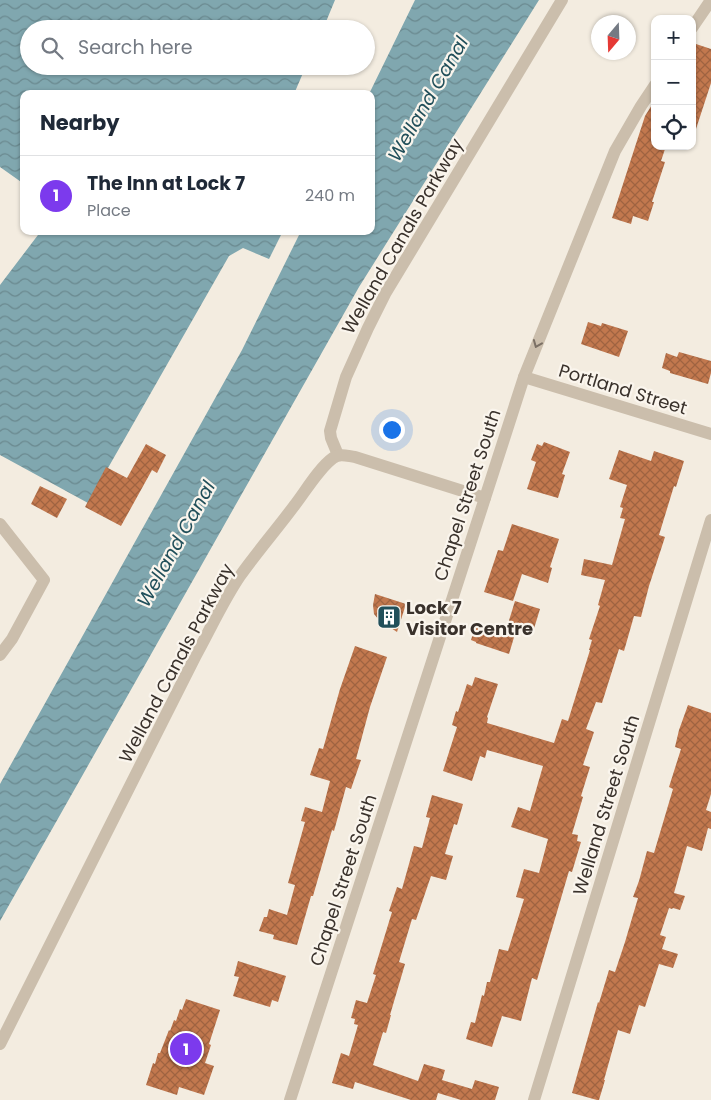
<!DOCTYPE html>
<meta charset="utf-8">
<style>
:root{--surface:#fff;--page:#f6f6f7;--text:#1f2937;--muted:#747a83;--line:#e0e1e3;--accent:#7c3aed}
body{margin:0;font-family:Poppins,sans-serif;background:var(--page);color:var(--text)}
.controls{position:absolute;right:15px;top:15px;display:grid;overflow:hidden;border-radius:10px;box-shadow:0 1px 4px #0004}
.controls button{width:45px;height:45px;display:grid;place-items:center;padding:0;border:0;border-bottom:1px solid var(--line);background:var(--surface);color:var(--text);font:25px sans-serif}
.compass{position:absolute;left:591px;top:15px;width:45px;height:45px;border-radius:50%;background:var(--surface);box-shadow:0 1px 4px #0004;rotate:199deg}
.you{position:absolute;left:391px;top:429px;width:18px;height:18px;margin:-12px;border:4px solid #fff;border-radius:50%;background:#1a73e8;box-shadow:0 0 0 8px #1a73e833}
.badge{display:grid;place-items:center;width:32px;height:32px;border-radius:50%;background:var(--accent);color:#fff;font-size:16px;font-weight:700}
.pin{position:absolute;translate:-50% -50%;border:2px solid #fff;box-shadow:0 1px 5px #0006}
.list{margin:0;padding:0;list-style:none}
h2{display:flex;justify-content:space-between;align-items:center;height:65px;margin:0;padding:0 20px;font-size:21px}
h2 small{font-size:16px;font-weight:400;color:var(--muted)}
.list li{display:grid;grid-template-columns:32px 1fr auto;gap:15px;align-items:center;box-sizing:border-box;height:80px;padding:0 20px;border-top:1px solid var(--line)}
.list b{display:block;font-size:19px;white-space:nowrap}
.list p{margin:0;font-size:16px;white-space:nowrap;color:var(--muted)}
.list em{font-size:16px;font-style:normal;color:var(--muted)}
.icon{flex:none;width:28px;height:28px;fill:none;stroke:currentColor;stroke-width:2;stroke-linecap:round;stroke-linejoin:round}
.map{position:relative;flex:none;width:711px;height:1100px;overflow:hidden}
.search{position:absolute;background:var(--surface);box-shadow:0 1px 4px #0004;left:20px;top:20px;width:355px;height:55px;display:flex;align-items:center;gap:12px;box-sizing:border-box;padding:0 18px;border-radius:28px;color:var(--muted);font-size:19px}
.panel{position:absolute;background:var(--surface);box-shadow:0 1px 4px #0004;left:20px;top:90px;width:355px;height:145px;border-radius:10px}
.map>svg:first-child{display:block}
.water{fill:url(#water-waves)}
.building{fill:url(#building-cross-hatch)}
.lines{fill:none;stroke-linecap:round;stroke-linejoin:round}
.minor{stroke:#cbbeac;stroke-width:12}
.tertiary{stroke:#cbbeac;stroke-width:12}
.oneway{stroke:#7b7065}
.labels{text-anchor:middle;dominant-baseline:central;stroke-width:4.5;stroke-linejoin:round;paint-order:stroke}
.street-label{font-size:18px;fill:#39312b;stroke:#faf5ed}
.poi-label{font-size:18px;font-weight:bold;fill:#39312b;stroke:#faf5ed;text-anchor:start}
.water-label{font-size:19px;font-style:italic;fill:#214f5a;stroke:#faf5ed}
</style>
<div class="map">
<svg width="711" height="1100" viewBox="0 0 711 1100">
<defs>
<pattern id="water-waves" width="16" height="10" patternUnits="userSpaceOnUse" patternTransform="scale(1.25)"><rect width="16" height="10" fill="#80a7af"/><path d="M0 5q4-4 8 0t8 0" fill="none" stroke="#6a898f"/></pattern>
<pattern id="building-cross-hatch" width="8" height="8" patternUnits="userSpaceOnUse" patternTransform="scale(1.25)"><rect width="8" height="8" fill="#c2784e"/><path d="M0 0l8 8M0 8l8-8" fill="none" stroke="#9f6341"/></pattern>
</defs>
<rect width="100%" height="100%" fill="#f3ece0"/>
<!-- water -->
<g class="water">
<path d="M 0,0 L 335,0 L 323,29 L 29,29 L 29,66 L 306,66 L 294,94 L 24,94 L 24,184 L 0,167 Z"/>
<path d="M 415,0 L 539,0 L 359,287 L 0,921 L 0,784 L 242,350 L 301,231 L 371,231 L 371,94 L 369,94 Z"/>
<path d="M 41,231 L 283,231 L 269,259 L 243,248 L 229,256 L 88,503 L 0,455 L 0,285 Z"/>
</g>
<!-- building -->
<g class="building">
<path d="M 696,44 L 711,49 L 711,83 L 695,132 L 692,132 L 692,55 Z"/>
<path d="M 655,100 L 655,146 L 666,146 L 661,161 L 665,162 L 652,202 L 654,202 L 648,221 L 633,216 L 631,224 L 612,218 L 645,116 Z"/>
<path d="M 588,322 L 601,326 L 602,323 L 628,331 L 619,357 L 581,344 Z"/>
<path d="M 679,352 L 711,361 L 711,373 L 708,384 L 670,373 L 670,371 L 662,368 L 666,353 L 677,357 Z"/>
<path d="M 544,442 L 570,452 L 562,474 L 565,475 L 558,498 L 527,489 L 536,462 L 531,460 L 537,444 L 542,446 Z"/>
<path d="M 146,444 L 166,455 L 157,473 L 152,470 L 121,526 L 85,507 L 106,467 L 127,478 Z"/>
<path d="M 619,450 L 651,461 L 654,451 L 684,461 L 676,487 L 674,486 L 659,535 L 665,537 L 649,586 L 641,617 L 634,616 L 624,651 L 619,649 L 602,703 L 596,702 L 586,729 L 594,732 L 583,765 L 590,767 L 581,796 L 583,797 L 572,834 L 578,835 L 577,841 L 581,842 L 572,872 L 569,871 L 537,980 L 532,978 L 521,1021 L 502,1016 L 492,1047 L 466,1039 L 471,1022 L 475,1023 L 482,995 L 484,996 L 487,982 L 490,982 L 499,949 L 508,951 L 524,899 L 516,897 L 524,869 L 539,873 L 548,839 L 511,827 L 518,807 L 530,811 L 543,766 L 487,750 L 485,758 L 480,756 L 472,781 L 443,771 L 457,727 L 452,725 L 456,711 L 458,712 L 467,684 L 472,686 L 475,677 L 498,684 L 487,717 L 488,718 L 487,723 L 554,743 L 562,719 L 568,721 L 590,650 L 589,650 L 592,640 L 589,639 L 600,606 L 598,605 L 605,580 L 581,575 L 584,559 L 612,565 L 625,519 L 620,518 L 623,508 L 620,507 L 627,485 L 609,479 Z"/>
<path d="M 40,486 L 67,499 L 57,518 L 31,504 Z"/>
<path d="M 512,524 L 559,539 L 550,567 L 552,568 L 548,583 L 522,574 L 513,601 L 484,592 L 498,550 L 503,551 Z"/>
<path d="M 375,594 L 406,604 L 397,632 L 379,620 L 374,614 L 373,605 Z"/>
<path d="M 515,601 L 540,609 L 532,635 L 507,627 Z"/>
<path d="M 476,624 L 515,634 L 509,654 L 476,643 L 476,642 L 471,640 Z"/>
<path d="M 355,646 L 387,657 L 370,707 L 356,759 L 361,760 L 351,789 L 346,787 L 334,831 L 332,830 L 313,896 L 311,896 L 297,945 L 273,939 L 274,935 L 259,931 L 264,917 L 267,917 L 269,909 L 287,915 L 295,885 L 288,883 L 305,822 L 301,821 L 305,807 L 322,812 L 330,781 L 310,775 L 319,748 L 323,749 L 340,689 Z"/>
<path d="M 688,705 L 711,713 L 711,794 L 706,810 L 711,812 L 711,829 L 708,828 L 702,851 L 687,846 L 674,893 L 685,896 L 680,910 L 673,908 L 672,909 L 669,908 L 660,935 L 666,937 L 662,949 L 678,954 L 673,968 L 659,964 L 645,1007 L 639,1005 L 630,1034 L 618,1030 L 604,1080 L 605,1080 L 599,1100 L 597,1100 L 572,1093 L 598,1002 L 599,1003 L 609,970 L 615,972 L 625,942 L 638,898 L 633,897 L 639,881 L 647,851 L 654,853 L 673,789 L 669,787 L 681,749 L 675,747 L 679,730 Z"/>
<path d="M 432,795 L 463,804 L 457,825 L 454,824 L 445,854 L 453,856 L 446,880 L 431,876 L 416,920 L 412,919 L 399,962 L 405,964 L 390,1015 L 391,1015 L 386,1033 L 383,1032 L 373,1065 L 418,1081 L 424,1064 L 445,1070 L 442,1080 L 472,1089 L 475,1080 L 499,1087 L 495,1100 L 461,1100 L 438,1093 L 436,1100 L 411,1100 L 355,1082 L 353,1089 L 332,1083 L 341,1053 L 349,1056 L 358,1025 L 354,1024 L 355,1019 L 351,1018 L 356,1000 L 367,1003 L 376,975 L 373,974 L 392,912 L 389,911 L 397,887 L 402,889 L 414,846 L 422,848 L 430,818 L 426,817 Z"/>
<path d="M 238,961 L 286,976 L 278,1002 L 272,1000 L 270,1007 L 233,996 L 239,977 L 234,976 Z"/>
<path d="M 186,999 L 220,1010 L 209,1044 L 211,1045 L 205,1063 L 214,1066 L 204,1095 L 179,1087 L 177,1095 L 146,1085 L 153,1063 L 155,1064 L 158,1053 L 160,1053 L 169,1030 L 170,1031 L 174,1020 L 176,1021 L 180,1009 L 182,1010 Z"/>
</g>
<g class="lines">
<!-- minor -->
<g class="minor">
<path d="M 692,28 L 711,0"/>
<path d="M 524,377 L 615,151 L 641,106 L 655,85"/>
<path d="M 338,455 L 331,438 L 330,431 L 346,377 L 368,328 L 385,294 L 562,0"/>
<path d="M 0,524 L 44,580 L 12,639 L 0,655"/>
<path d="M 290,1100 L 485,498"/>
<path d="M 534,1100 L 711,520"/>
</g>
<!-- tertiary -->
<path class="tertiary" d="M 0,1044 L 195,657 C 210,630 223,601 240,576 C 257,552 277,529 294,506 C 305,492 319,468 333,458 C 340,453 347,456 355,457 L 485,498 L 524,377 L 711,434"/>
</g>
<!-- one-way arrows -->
<defs><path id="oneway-chevron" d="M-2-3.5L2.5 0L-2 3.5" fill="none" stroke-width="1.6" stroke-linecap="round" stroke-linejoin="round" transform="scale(1.25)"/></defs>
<use class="oneway" href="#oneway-chevron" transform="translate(537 344) rotate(112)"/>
<!-- icons -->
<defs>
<g id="building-square" transform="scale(1.25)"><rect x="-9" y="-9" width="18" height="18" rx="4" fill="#214f5a" stroke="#faf5ed"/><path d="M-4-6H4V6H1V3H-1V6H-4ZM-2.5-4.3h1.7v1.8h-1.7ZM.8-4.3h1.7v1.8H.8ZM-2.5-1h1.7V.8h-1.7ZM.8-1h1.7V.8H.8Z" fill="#fff"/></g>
</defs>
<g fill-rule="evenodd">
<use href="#building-square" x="389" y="617"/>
</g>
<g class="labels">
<!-- street labels -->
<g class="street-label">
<text transform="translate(402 236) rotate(-60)">Welland Canals Parkway</text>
<text transform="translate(623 389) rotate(17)">Portland Street</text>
<text transform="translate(467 495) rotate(-72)">Chapel Street South</text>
<text transform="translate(176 663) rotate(-62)">Welland Canals Parkway</text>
<text transform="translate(606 805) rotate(-73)">Welland Street South</text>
<text transform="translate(343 880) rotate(-72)">Chapel Street South</text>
</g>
<!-- poi labels -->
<g class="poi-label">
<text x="406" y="607">Lock 7<tspan x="406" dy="21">Visitor Centre</tspan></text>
</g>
<!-- water labels -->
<g class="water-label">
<text transform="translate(428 99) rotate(-60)">Welland Canal</text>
<text transform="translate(176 544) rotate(-61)">Welland Canal</text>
</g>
</g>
</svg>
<div class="controls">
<button>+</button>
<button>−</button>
<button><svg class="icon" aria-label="locate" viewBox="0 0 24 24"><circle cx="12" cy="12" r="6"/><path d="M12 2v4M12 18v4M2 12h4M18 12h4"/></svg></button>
</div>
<svg class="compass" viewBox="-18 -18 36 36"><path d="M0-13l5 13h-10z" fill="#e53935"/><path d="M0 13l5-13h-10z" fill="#747a83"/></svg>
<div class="you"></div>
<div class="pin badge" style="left:186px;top:1049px">1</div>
<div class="search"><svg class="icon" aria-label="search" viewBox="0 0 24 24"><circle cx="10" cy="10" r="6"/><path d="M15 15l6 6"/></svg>Search here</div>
<section class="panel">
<h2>Nearby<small></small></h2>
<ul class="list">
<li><span class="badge">1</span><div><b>The Inn at Lock 7</b><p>Place</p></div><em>240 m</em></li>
</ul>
</section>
</div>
